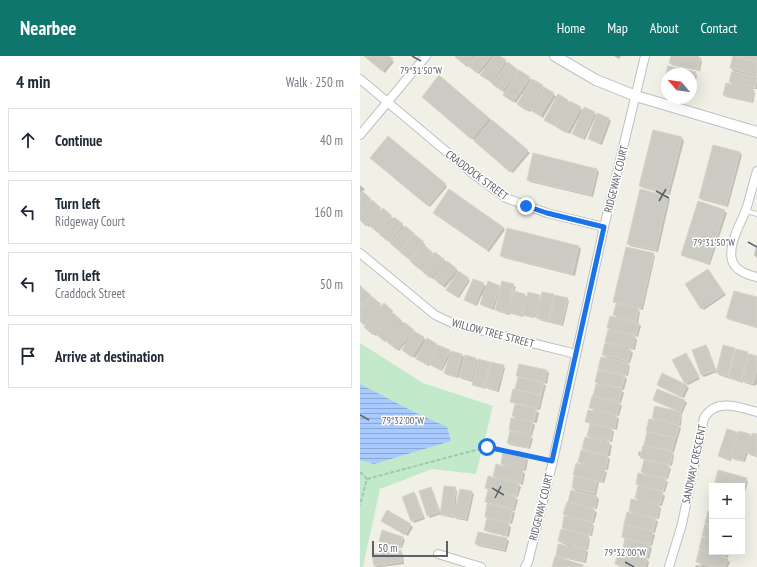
<!DOCTYPE html>
<meta charset="utf-8">
<style>
:root{--surface:#fff;--page:#f6f6f7;--text:#1f2937;--muted:#747a83;--line:#e0e1e3;--accent:#0f766e}
body{margin:0;font-family:"PT Sans Narrow",sans-serif;background:var(--page);color:var(--text)}
.controls{position:absolute;right:12px;bottom:12px;display:grid;overflow:hidden;border-radius:0px;box-shadow:0 4px 16px #0002}
.controls button{width:36px;height:36px;display:grid;place-items:center;padding:0;border:0;border-bottom:1px solid var(--line);background:var(--surface);color:var(--text);font:20px sans-serif}
.compass{position:absolute;left:301px;top:12px;width:36px;height:36px;border-radius:50%;background:var(--surface);box-shadow:0 4px 16px #0002;rotate:299deg}
.scale{position:absolute;left:12px;bottom:10px;width:76px;box-sizing:border-box;padding-left:4px;border:2px solid #5e6068;border-top:0;font-size:11px;line-height:14px;white-space:nowrap;color:#5e6068;-webkit-text-stroke:3px #fff;paint-order:stroke}
.stop{position:absolute;width:12px;height:12px;margin:-9px;border:3px solid #1a73e8;border-radius:50%;background:#fff}
.stop.end{background:#1a73e8;border-color:#fff;box-shadow:0 1px 4px #0008}
.list{margin:0;padding:0;list-style:none}
h2{display:flex;justify-content:space-between;align-items:center;height:52px;margin:0;padding:0 16px;font-size:17px}
h2 small{font-size:13px;font-weight:400;color:var(--muted)}
.list li{display:grid;grid-template-columns:26px 1fr auto;gap:12px;align-items:center;box-sizing:border-box;height:64px;margin:0 8px 8px;padding:0 8px;border:1px solid var(--line);border-radius:0px}
.list b{display:block;font-size:15px;white-space:nowrap}
.list p{margin:0;font-size:13px;white-space:nowrap;color:var(--muted)}
.list em{font-size:13px;font-style:normal;color:var(--muted)}
.icon{flex:none;width:22px;height:22px;fill:none;stroke:currentColor;stroke-width:2;stroke-linecap:round;stroke-linejoin:round}
.map{position:relative;flex:none;width:397px;height:511px;overflow:hidden}
header{display:flex;align-items:center;gap:24px;box-sizing:border-box;height:56px;padding:0 20px;background:var(--accent);color:#fff}
header strong{font-size:19px}
nav{display:flex;gap:22px;margin-inline-start:auto;font-size:14px}
main{display:flex}
aside{flex:1;background:var(--surface)}
.map>svg:first-child{display:block}
.park{fill:#c2e9c9}
.water{fill:url(#water-rules)}
.shadow{fill:#0003}
.building{fill:#cccbc3;stroke:#d6d4c4}
.lines{fill:none;stroke-linecap:round;stroke-linejoin:round}
.service-casing{stroke:#bebfc6;stroke-width:5.5}
.minor-casing{stroke:#bebfc6;stroke-width:10}
.tertiary-casing{stroke:#bebfc6;stroke-width:12}
.path{stroke:#9acbb1;stroke-width:2;stroke-dasharray:4 2;stroke-linecap:butt}
.service{stroke:#fff;stroke-width:4}
.minor{stroke:#fff;stroke-width:8}
.tertiary{stroke:#fff;stroke-width:10}
.route{stroke:#1a73e8;stroke-width:5}
.ticks{fill:none;stroke:#5e6068;stroke-width:1.5}
.labels{text-anchor:middle;dominant-baseline:central;stroke-width:3;stroke-linejoin:round;paint-order:stroke}
.street-label{font-size:11px;fill:#5e6068;stroke:#fff}
.ticks-label{font-size:10px;text-anchor:middle;fill:#5e6068;stroke:#fff;stroke-width:3;stroke-linejoin:round;paint-order:stroke}
</style>
<header>
<strong>Nearbee</strong>
<nav><a>Home</a><a>Map</a><a>About</a><a>Contact</a></nav>
</header>
<main>
<aside>
<h2>4 min<small>Walk · 250 m</small></h2>
<ul class="list">
<li><svg class="icon" aria-label="ahead" viewBox="0 0 24 24"><path d="M12 20V5M6 11l6-6 6 6"/></svg><div><b>Continue</b></div><em>40 m</em></li>
<li><svg class="icon" aria-label="left" viewBox="0 0 24 24"><path d="M17 20v-9H6M10 6l-5 5 5 5"/></svg><div><b>Turn left</b><p>Ridgeway Court</p></div><em>160 m</em></li>
<li><svg class="icon" aria-label="left" viewBox="0 0 24 24"><path d="M17 20v-9H6M10 6l-5 5 5 5"/></svg><div><b>Turn left</b><p>Craddock Street</p></div><em>50 m</em></li>
<li><svg class="icon" aria-label="arrive" viewBox="0 0 24 24"><path d="M6 21V4h12l-3 4 3 4H6"/></svg><div><b>Arrive at destination</b></div></li>
</ul>
</aside>
<div class="map">
<svg width="397" height="511" viewBox="0 0 397 511">
<defs>
<pattern id="water-rules" width="6" height="5" patternUnits="userSpaceOnUse"><rect width="6" height="5" fill="#a8caff"/><path d="M0 2.5h6" fill="none" stroke="#8ca7d2"/></pattern>
</defs>
<rect width="100%" height="100%" fill="#f1f0e7"/>
<!-- park -->
<path class="park" d="M 0,287 L 63,327 L 133,350 L 116,418 L 72,413 L 20,433 L 3,511 L 0,511 Z"/>
<!-- water -->
<path class="water" d="M 0,328 L 54,356 L 87,371 L 91,385 L 14,408 L 0,404 Z"/>
<!-- shadow -->
<g class="shadow">
<path d="M 5,0 L 28,0 L 34,6 L 25,17 Z"/>
<path d="M 97,0 L 138,0 L 159,16 L 182,30 L 197,41 L 198,40 L 220,52 L 223,55 L 234,57 L 237,60 L 248,62 L 251,65 L 242,89 L 232,85 L 229,83 L 236,64 L 234,64 L 225,84 L 213,78 L 219,64 L 218,63 L 210,78 L 185,64 L 196,43 L 195,42 L 183,62 L 171,54 L 170,56 L 158,48 L 164,39 L 162,38 L 156,47 L 146,41 L 145,37 L 124,21 L 125,14 L 124,13 L 119,18 L 109,9 L 107,11 L 98,3 Z"/>
<path d="M 254,0 L 261,0 L 259,3 Z"/>
<path d="M 312,0 L 341,0 L 338,0 L 342,5 L 340,15 L 312,9 L 310,7 Z"/>
<path d="M 374,0 L 397,0 L 397,20 L 395,19 L 397,22 L 397,33 L 391,33 L 395,37 L 393,47 L 366,41 L 364,39 L 374,30 L 370,26 L 375,17 L 371,12 Z"/>
<path d="M 335,17 L 337,19 L 335,30 L 331,29 L 331,18 L 307,18 Z"/>
<path d="M 65,43 L 129,62 L 170,97 L 153,117 Z"/>
<path d="M 322,82 L 324,85 L 310,139 L 283,132 L 281,129 Z"/>
<path d="M 380,97 L 382,99 L 368,151 L 342,144 L 340,142 Z"/>
<path d="M 13,104 L 85,129 L 87,131 L 70,151 Z"/>
<path d="M 237,114 L 239,116 L 233,141 L 170,126 L 168,123 Z"/>
<path d="M 0,129 L 5,133 L 2,137 L 22,155 L 33,163 L 34,162 L 63,187 L 66,189 L 64,190 L 74,199 L 84,204 L 110,225 L 99,242 L 89,236 L 95,223 L 93,222 L 85,232 L 74,222 L 73,223 L 62,215 L 10,169 L 9,171 L 0,163 Z"/>
<path d="M 280,134 L 308,141 L 310,143 L 298,196 L 270,190 L 268,187 Z"/>
<path d="M 364,155 L 367,157 L 350,209 L 325,201 L 322,199 Z"/>
<path d="M 77,159 L 143,171 L 145,174 L 129,196 Z"/>
<path d="M 148,173 L 219,191 L 221,193 L 215,220 L 144,202 L 142,200 Z"/>
<path d="M 397,187 L 397,202 L 394,199 Z"/>
<path d="M 293,198 L 295,200 L 283,254 L 276,252 L 280,256 L 278,268 L 281,270 L 278,281 L 273,279 L 277,284 L 275,294 L 268,292 L 273,297 L 270,307 L 267,306 L 270,310 L 268,320 L 263,319 L 267,323 L 264,334 L 260,333 L 264,337 L 261,347 L 258,346 L 262,350 L 259,360 L 255,359 L 259,363 L 257,374 L 250,372 L 254,376 L 252,386 L 247,385 L 252,390 L 250,400 L 246,400 L 250,403 L 248,414 L 243,413 L 247,417 L 244,427 L 239,426 L 236,440 L 239,443 L 237,453 L 232,452 L 237,457 L 234,467 L 231,467 L 234,470 L 232,480 L 226,479 L 230,483 L 228,494 L 225,493 L 228,496 L 226,507 L 203,502 L 202,504 L 224,511 L 193,511 L 201,503 L 197,499 L 207,489 L 201,487 L 199,485 L 207,476 L 203,471 L 208,462 L 204,458 L 213,449 L 209,446 L 217,436 L 213,432 L 216,420 L 214,418 L 223,409 L 219,406 L 228,397 L 223,392 L 232,384 L 228,380 L 231,368 L 226,366 L 235,356 L 231,352 L 238,343 L 234,339 L 240,330 L 236,326 L 243,316 L 240,312 L 248,303 L 243,298 L 250,290 L 246,286 L 253,277 L 248,272 L 258,263 L 254,259 L 257,248 L 254,245 Z"/>
<path d="M 350,216 L 366,239 L 344,254 L 342,252 Z"/>
<path d="M 123,228 L 127,231 L 139,231 L 141,233 L 153,229 L 156,231 L 154,236 L 165,239 L 167,241 L 179,240 L 181,242 L 194,239 L 196,242 L 207,243 L 209,245 L 203,270 L 179,264 L 180,262 L 164,258 L 163,261 L 152,258 L 150,256 L 150,259 L 139,256 L 136,254 L 138,245 L 137,244 L 134,254 L 123,250 L 121,248 L 124,240 L 122,239 L 117,250 L 105,244 Z"/>
<path d="M 0,229 L 3,232 L 2,233 L 22,251 L 24,249 L 44,268 L 44,267 L 67,285 L 67,284 L 91,297 L 91,296 L 102,299 L 105,302 L 105,300 L 116,303 L 118,306 L 119,304 L 143,310 L 145,312 L 139,336 L 128,333 L 126,331 L 126,333 L 115,330 L 113,328 L 113,326 L 102,323 L 99,320 L 98,322 L 87,319 L 85,317 L 89,305 L 88,304 L 82,315 L 70,308 L 69,310 L 59,305 L 57,302 L 59,299 L 58,298 L 55,302 L 45,296 L 43,294 L 46,289 L 45,288 L 39,295 L 18,278 L 16,280 L 7,273 L 6,270 L 0,264 Z"/>
<path d="M 397,242 L 397,272 L 370,264 L 367,262 Z"/>
<path d="M 346,290 L 348,292 L 357,316 L 364,290 L 387,297 L 390,299 L 397,301 L 397,329 L 396,328 L 395,330 L 385,327 L 383,325 L 383,327 L 359,319 L 357,316 L 344,321 L 342,319 L 333,295 Z"/>
<path d="M 326,298 L 340,323 L 328,329 L 326,327 Z"/>
<path d="M 160,309 L 187,315 L 189,317 L 187,328 L 182,326 L 186,330 L 180,354 L 175,353 L 179,357 L 177,367 L 171,366 L 175,369 L 172,380 L 169,379 L 173,383 L 170,393 L 150,389 L 148,387 L 153,377 L 150,374 L 157,364 L 153,360 L 156,348 L 151,346 L 159,336 L 156,333 L 159,321 L 158,320 Z"/>
<path d="M 303,319 L 327,330 L 329,332 L 324,342 L 298,329 Z"/>
<path d="M 294,344 L 325,345 L 327,347 L 322,358 L 321,370 L 317,369 L 321,372 L 314,396 L 311,396 L 314,399 L 312,410 L 307,409 L 311,413 L 308,423 L 303,422 L 308,426 L 305,436 L 300,435 L 305,440 L 302,450 L 297,449 L 301,452 L 299,463 L 294,462 L 298,466 L 295,477 L 291,476 L 295,479 L 292,490 L 288,489 L 292,492 L 289,503 L 285,502 L 289,506 L 288,511 L 264,511 L 258,510 L 256,508 L 267,499 L 263,495 L 265,483 L 263,481 L 270,472 L 265,468 L 273,458 L 270,455 L 280,446 L 276,442 L 279,430 L 277,428 L 286,420 L 282,416 L 285,404 L 278,399 L 279,395 L 282,397 L 289,392 L 286,388 L 291,378 L 288,375 L 296,365 L 293,362 L 315,354 L 296,346 Z"/>
<path d="M 377,376 L 379,378 L 390,379 L 392,381 L 397,379 L 397,401 L 390,399 L 388,397 L 385,406 L 375,404 L 372,401 L 371,405 L 362,402 L 360,400 Z"/>
<path d="M 166,402 L 168,404 L 166,415 L 161,414 L 165,418 L 163,429 L 157,427 L 161,431 L 158,441 L 154,440 L 158,444 L 155,455 L 151,454 L 155,457 L 152,468 L 147,467 L 151,471 L 149,481 L 128,476 L 125,474 L 128,463 L 126,460 L 128,448 L 126,446 L 128,434 L 126,432 L 138,424 L 134,420 L 146,412 L 142,408 Z"/>
<path d="M 386,423 L 388,426 L 385,436 L 382,435 L 382,430 L 360,430 L 356,426 Z"/>
<path d="M 71,432 L 73,435 L 81,458 L 70,462 L 68,459 Z"/>
<path d="M 95,432 L 97,435 L 96,447 L 97,447 L 111,436 L 114,438 L 108,465 L 97,463 L 94,460 L 94,462 L 83,460 L 81,458 Z"/>
<path d="M 54,437 L 56,439 L 65,463 L 54,467 L 52,465 L 44,441 Z"/>
<path d="M 352,442 L 352,456 L 349,453 Z"/>
<path d="M 27,455 L 53,471 L 48,480 L 22,465 Z"/>
<path d="M 352,457 L 352,496 L 369,496 L 368,502 L 361,500 L 360,502 L 367,504 L 370,506 L 368,511 L 335,511 L 336,509 L 342,510 L 337,506 L 344,497 L 340,493 L 347,484 L 343,479 L 350,470 L 346,466 Z"/>
<path d="M 43,482 L 45,484 L 42,492 L 20,485 Z"/>
<path d="M 146,483 L 149,485 L 146,496 L 118,490 L 116,487 Z"/>
<path d="M 40,496 L 43,498 L 44,508 L 21,511 L 16,511 L 15,509 Z"/>
</g>
<!-- building -->
<g class="building">
<path d="M 4,0 L 29,0 L 33,3 L 22,15 Z"/>
<path d="M 96,0 L 112,0 L 105,9 L 95,1 Z"/>
<path d="M 115,0 L 131,0 L 117,17 L 107,9 Z"/>
<path d="M 134,0 L 140,0 L 146,4 L 131,26 L 120,19 Z"/>
<path d="M 311,0 L 333,0 L 341,2 L 338,14 L 309,7 Z"/>
<path d="M 373,0 L 397,6 L 397,19 L 370,12 Z"/>
<path d="M 375,0 L 397,0 L 397,5 Z"/>
<path d="M 148,6 L 158,14 L 142,35 L 132,28 Z"/>
<path d="M 308,10 L 336,16 L 333,28 L 331,28 L 331,18 L 307,18 L 307,22 L 305,22 Z"/>
<path d="M 159,14 L 170,21 L 153,46 L 143,39 Z"/>
<path d="M 372,15 L 397,21 L 395,32 L 369,26 Z"/>
<path d="M 79,19 L 129,62 L 111,83 L 62,41 Z"/>
<path d="M 172,23 L 183,29 L 167,55 L 157,48 Z"/>
<path d="M 366,27 L 394,34 L 391,46 L 363,39 Z"/>
<path d="M 184,31 L 194,37 L 180,60 L 170,54 Z"/>
<path d="M 198,38 L 208,44 L 195,70 L 184,64 Z"/>
<path d="M 210,45 L 221,51 L 207,77 L 196,71 Z"/>
<path d="M 224,51 L 235,56 L 223,83 L 212,78 Z"/>
<path d="M 237,57 L 249,62 L 240,87 L 228,83 Z"/>
<path d="M 132,64 L 168,94 L 150,116 L 114,85 Z"/>
<path d="M 293,74 L 322,81 L 308,137 L 279,130 Z"/>
<path d="M 28,80 L 86,128 L 68,150 L 10,102 Z"/>
<path d="M 353,89 L 380,96 L 366,150 L 339,142 Z"/>
<path d="M 173,97 L 237,113 L 231,139 L 167,124 Z"/>
<path d="M 89,133 L 143,171 L 127,194 L 73,157 Z"/>
<path d="M 280,133 L 308,140 L 296,194 L 267,188 Z"/>
<path d="M 2,135 L 11,143 L 0,156 L 0,137 Z"/>
<path d="M 12,144 L 21,152 L 6,170 L 0,164 L 0,158 Z"/>
<path d="M 338,145 L 365,154 L 348,208 L 321,199 Z"/>
<path d="M 23,152 L 32,160 L 18,177 L 9,169 Z"/>
<path d="M 34,161 L 43,168 L 29,186 L 19,178 Z"/>
<path d="M 45,170 L 54,177 L 39,195 L 30,187 Z"/>
<path d="M 147,172 L 219,190 L 212,218 L 140,200 Z"/>
<path d="M 54,178 L 64,186 L 50,204 L 40,196 Z"/>
<path d="M 64,189 L 73,197 L 59,213 L 50,205 Z"/>
<path d="M 266,191 L 294,197 L 281,252 L 253,246 Z"/>
<path d="M 75,196 L 85,204 L 70,222 L 61,214 Z"/>
<path d="M 87,205 L 97,213 L 82,230 L 73,222 Z"/>
<path d="M 348,213 L 364,237 L 341,253 L 325,228 Z"/>
<path d="M 98,215 L 109,222 L 97,241 L 86,234 Z"/>
<path d="M 113,223 L 124,227 L 115,249 L 104,244 Z"/>
<path d="M 128,225 L 140,230 L 132,252 L 120,248 Z"/>
<path d="M 142,225 L 154,228 L 147,257 L 135,254 Z"/>
<path d="M 1,231 L 11,239 L 0,252 L 0,233 Z"/>
<path d="M 153,235 L 165,238 L 161,259 L 149,257 Z"/>
<path d="M 374,235 L 397,241 L 397,271 L 366,262 Z"/>
<path d="M 168,236 L 180,239 L 174,262 L 162,259 Z"/>
<path d="M 182,236 L 194,238 L 188,265 L 176,262 Z"/>
<path d="M 195,239 L 208,242 L 201,269 L 189,266 Z"/>
<path d="M 11,240 L 21,248 L 4,269 L 0,265 L 0,254 Z"/>
<path d="M 24,247 L 33,255 L 13,279 L 4,271 Z"/>
<path d="M 256,248 L 279,253 L 276,265 L 253,259 Z"/>
<path d="M 33,257 L 42,265 L 25,286 L 16,278 Z"/>
<path d="M 250,260 L 279,267 L 276,279 L 247,272 Z"/>
<path d="M 44,266 L 54,274 L 37,294 L 27,286 Z"/>
<path d="M 248,274 L 275,280 L 273,292 L 245,286 Z"/>
<path d="M 54,275 L 64,281 L 52,301 L 42,294 Z"/>
<path d="M 67,282 L 77,288 L 67,308 L 56,303 Z"/>
<path d="M 245,287 L 271,294 L 268,305 L 242,299 Z"/>
<path d="M 78,289 L 90,294 L 80,314 L 69,308 Z"/>
<path d="M 346,289 L 356,314 L 341,319 L 332,294 Z"/>
<path d="M 363,289 L 375,292 L 368,320 L 356,317 Z"/>
<path d="M 376,293 L 388,296 L 381,325 L 368,322 Z"/>
<path d="M 91,295 L 102,298 L 96,321 L 84,317 Z"/>
<path d="M 326,297 L 339,320 L 325,328 L 312,304 Z"/>
<path d="M 389,298 L 397,300 L 397,314 L 393,328 L 382,325 Z"/>
<path d="M 105,299 L 116,302 L 111,324 L 99,321 Z"/>
<path d="M 241,301 L 269,307 L 266,319 L 238,313 Z"/>
<path d="M 118,303 L 130,306 L 124,332 L 112,329 Z"/>
<path d="M 131,306 L 144,309 L 137,334 L 125,331 Z"/>
<path d="M 159,308 L 187,314 L 185,326 L 156,320 Z"/>
<path d="M 238,314 L 265,320 L 262,332 L 235,326 Z"/>
<path d="M 302,317 L 327,329 L 321,341 L 297,329 Z"/>
<path d="M 158,321 L 184,327 L 181,339 L 155,333 Z"/>
<path d="M 236,328 L 262,333 L 259,345 L 233,340 Z"/>
<path d="M 153,333 L 181,340 L 178,352 L 150,346 Z"/>
<path d="M 297,333 L 325,344 L 320,356 L 293,344 Z"/>
<path d="M 232,340 L 260,347 L 257,359 L 229,352 Z"/>
<path d="M 155,348 L 177,353 L 174,365 L 152,360 Z"/>
<path d="M 295,350 L 321,356 L 319,368 L 292,362 Z"/>
<path d="M 228,354 L 257,360 L 255,372 L 225,366 Z"/>
<path d="M 151,362 L 173,366 L 170,378 L 149,374 Z"/>
<path d="M 289,363 L 319,369 L 316,382 L 286,375 Z"/>
<path d="M 230,368 L 252,373 L 250,385 L 227,380 Z"/>
<path d="M 367,373 L 377,376 L 369,403 L 358,400 Z"/>
<path d="M 150,375 L 171,380 L 168,392 L 147,387 Z"/>
<path d="M 379,375 L 390,378 L 383,405 L 371,402 Z"/>
<path d="M 287,376 L 315,382 L 312,395 L 284,389 Z"/>
<path d="M 392,377 L 397,378 L 397,400 L 387,397 Z"/>
<path d="M 225,381 L 250,387 L 247,399 L 222,393 Z"/>
<path d="M 283,389 L 313,396 L 310,409 L 280,402 Z"/>
<path d="M 221,394 L 248,400 L 246,412 L 218,406 Z"/>
<path d="M 143,396 L 166,401 L 164,413 L 141,408 Z"/>
<path d="M 284,404 L 309,410 L 306,422 L 281,416 Z"/>
<path d="M 216,407 L 245,414 L 242,426 L 213,419 Z"/>
<path d="M 136,408 L 163,415 L 161,427 L 133,420 Z"/>
<path d="M 358,414 L 387,422 L 383,435 L 382,434 L 382,430 L 368,430 L 355,426 Z"/>
<path d="M 278,417 L 306,423 L 303,435 L 276,428 Z"/>
<path d="M 128,420 L 159,428 L 156,440 L 125,432 Z"/>
<path d="M 214,420 L 237,425 L 234,437 L 212,432 Z"/>
<path d="M 84,430 L 96,431 L 92,460 L 80,459 Z"/>
<path d="M 278,430 L 303,436 L 300,448 L 275,442 Z"/>
<path d="M 71,431 L 79,456 L 67,460 L 59,435 Z"/>
<path d="M 100,433 L 112,435 L 106,463 L 93,461 Z"/>
<path d="M 128,434 L 156,441 L 153,453 L 125,446 Z"/>
<path d="M 211,434 L 237,440 L 235,452 L 208,446 Z"/>
<path d="M 54,436 L 63,461 L 51,465 L 42,441 Z"/>
<path d="M 271,443 L 299,449 L 297,462 L 269,455 Z"/>
<path d="M 207,446 L 235,454 L 232,466 L 203,458 Z"/>
<path d="M 127,448 L 153,454 L 150,467 L 125,461 Z"/>
<path d="M 27,454 L 51,468 L 45,479 L 21,465 Z"/>
<path d="M 348,455 L 352,456 L 352,469 L 345,467 Z"/>
<path d="M 267,456 L 296,463 L 293,475 L 264,468 Z"/>
<path d="M 204,460 L 233,467 L 230,479 L 202,472 Z"/>
<path d="M 127,462 L 149,468 L 146,480 L 124,474 Z"/>
<path d="M 345,468 L 352,470 L 352,482 L 342,480 Z"/>
<path d="M 264,469 L 293,476 L 290,488 L 262,481 Z"/>
<path d="M 201,473 L 229,480 L 226,492 L 198,485 Z"/>
<path d="M 22,474 L 43,481 L 40,492 L 19,486 Z"/>
<path d="M 118,476 L 147,482 L 144,494 L 115,488 Z"/>
<path d="M 342,481 L 352,484 L 352,496 L 367,496 L 366,500 L 339,493 Z"/>
<path d="M 265,483 L 290,489 L 287,502 L 262,496 Z"/>
<path d="M 198,488 L 226,493 L 224,505 L 196,500 Z"/>
<path d="M 41,494 L 42,506 L 14,510 L 12,498 Z"/>
<path d="M 339,494 L 368,503 L 365,511 L 353,511 L 336,506 Z"/>
<path d="M 258,496 L 287,503 L 285,511 L 268,511 L 255,508 Z"/>
<path d="M 195,500 L 223,509 L 223,511 L 192,511 Z"/>
</g>
<g class="lines">
<!-- service casing -->
<g class="service-casing">
<path id="service" d="M 386,155 L 397,158"/>
</g>
<!-- minor casing -->
<g class="minor-casing">
<g id="minor">
<path d="M 0,23 L 112,117 L 146,142 L 187,157 L 244,171"/>
<path d="M 0,79 L 66,0"/>
<path d="M 397,115 C 393,128 390,141 386,154 C 380,169 368,188 372,204 C 375,215 388,219 397,221"/>
<path d="M 0,197 L 75,259 L 92,267 L 216,298"/>
<path d="M 78,498 L 121,511"/>
<path d="M 165,511 L 168,506 L 193,405 L 244,171 L 285,0"/>
<path d="M 309,511 L 322,468 L 344,362 C 356,342 379,351 397,356"/>
</g>
</g>
<!-- tertiary casing -->
<g class="tertiary-casing">
<path id="tertiary" d="M 195,0 L 236,24 L 276,40 L 397,76"/>
</g>
<!-- path -->
<g class="path">
<path d="M 0,416 L 7,423 L 0,449"/>
<path d="M 7,423 L 127,391 L 184,404"/>
</g>
<!-- service -->
<use href="#service" class="service"/>
<!-- minor -->
<use href="#minor" class="minor"/>
<!-- tertiary -->
<use href="#tertiary" class="tertiary"/>
</g>
<g class="lines">
<!-- route -->
<path class="route" d="M 127,391 L 192,405 L 244,171 L 187,157 L 166,150"/>
</g>
<!-- ticks -->
<path class="ticks" d="M 52,0 L 61,5M 296,135 L 309,142M 299,145 L 306,133M 388,186 L 397,191M 0,359 L 9,364M 132,432 L 144,439M 135,442 L 141,430M 265,506 L 274,511"/>
<g class="labels">
<!-- street labels -->
<g class="street-label">
<text transform="translate(117 119) rotate(37)">CRADDOCK STREET</text>
<text transform="translate(256 123) rotate(-76)">RIDGEWAY COURT</text>
<text transform="translate(133 277) rotate(15)">WILLOW TREE STREET</text>
<text transform="translate(334 408) rotate(-78)">SANDWAY CRESCENT</text>
<text transform="translate(181 451) rotate(-76)">RIDGEWAY COURT</text>
</g>
</g>
<g class="ticks-label">
<text x="61" y="18">79°31'50"W</text>
<text x="354" y="190">79°31'50"W</text>
<text x="43" y="368">79°32'00"W</text>
<text x="265" y="500">79°32'00"W</text>
</g>
</svg>
<div class="controls">
<button>+</button>
<button>−</button>
</div>
<svg class="compass" viewBox="-18 -18 36 36"><path d="M0-13l5 13h-10z" fill="#e53935"/><path d="M0 13l5-13h-10z" fill="#747a83"/></svg>
<div class="scale">50 m</div>
<div class="stop" style="left:127px;top:391px"></div>
<div class="stop end" style="left:166px;top:150px"></div>
</div>
</main>
